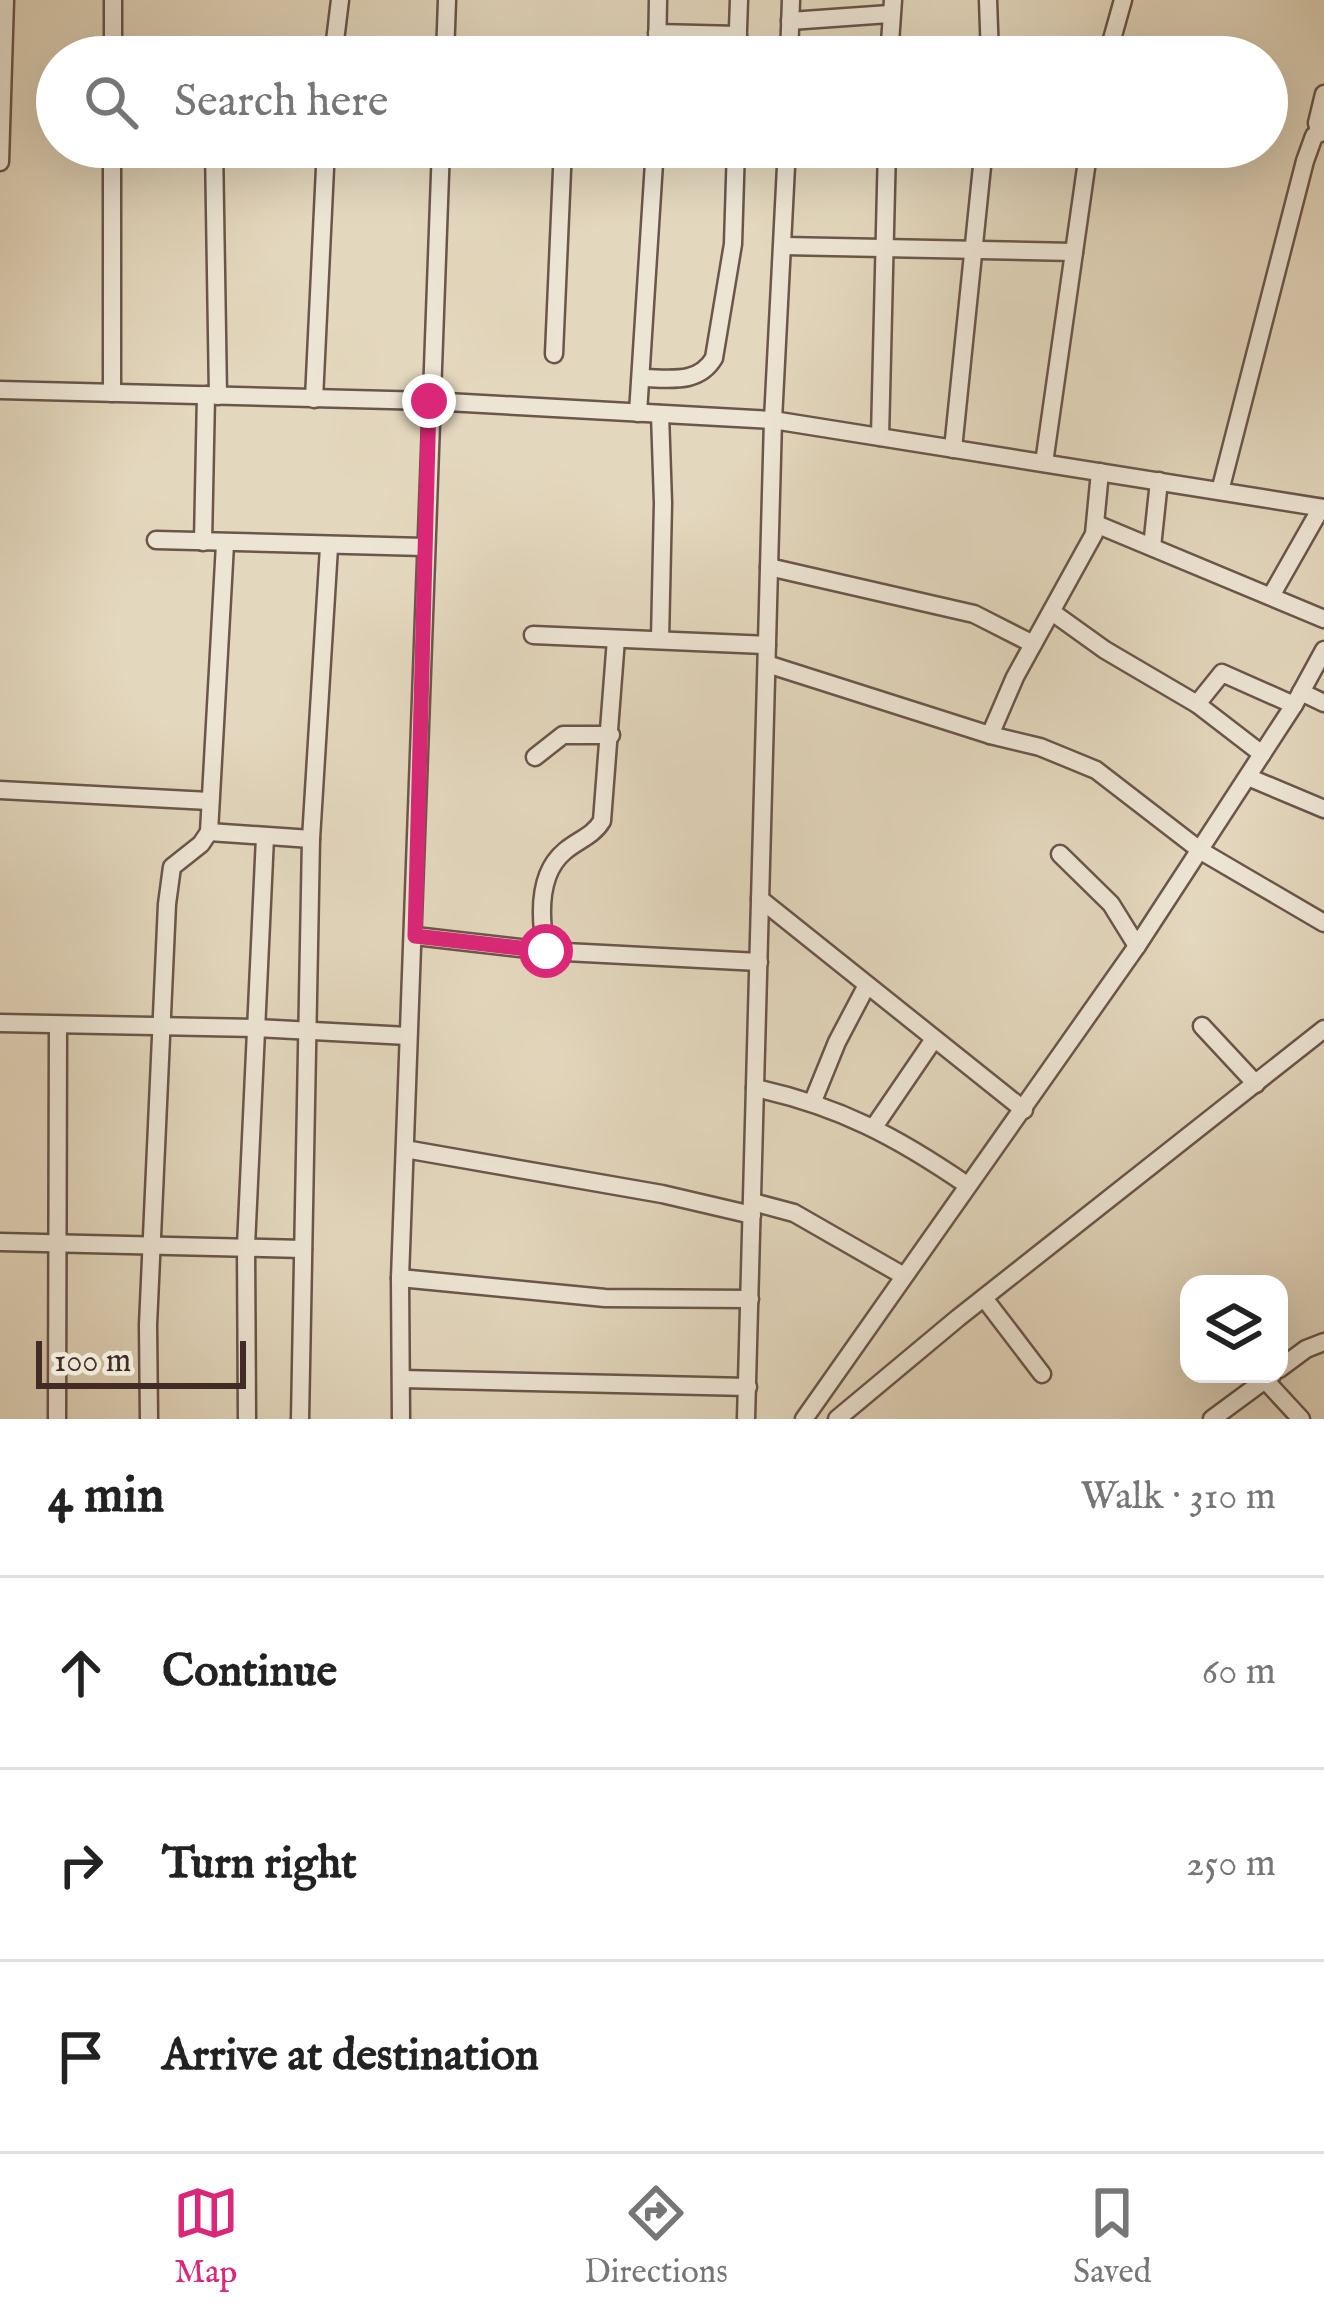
<!DOCTYPE html>
<meta charset="utf-8">
<style>
:root{--surface:#fff;--page:#f2f2f2;--text:#222;--muted:#767676;--line:#e0e0e0;--accent:#db2777}
body{margin:0;font-family:"IM FELL English",serif;background:var(--page);color:var(--text)}
.controls{position:absolute;right:36px;bottom:36px;display:grid;overflow:hidden;border-radius:24px;box-shadow:0 12px 48px #0002}
.controls button{width:108px;height:108px;display:grid;place-items:center;padding:0;border:0;border-bottom:3px solid var(--line);background:var(--surface);color:var(--text);font:60px sans-serif}
.scale{position:absolute;left:36px;bottom:30px;width:210px;box-sizing:border-box;padding-left:12px;border:6px solid #412b24;border-top:0;font-size:33px;line-height:42px;white-space:nowrap;color:#412b24;-webkit-text-stroke:9px #ede5d4;paint-order:stroke}
.stop{position:absolute;width:36px;height:36px;margin:-27px;border:9px solid #db2777;border-radius:50%;background:#fff}
.stop.end{background:#db2777;border-color:#fff;box-shadow:0 3px 12px #0008}
.list{margin:0;padding:0;list-style:none}
h2{display:flex;justify-content:space-between;align-items:center;height:156px;margin:0;padding:0 48px;font-size:51px}
h2 small{font-size:39px;font-weight:400;color:var(--muted)}
.list li{display:grid;grid-template-columns:78px 1fr auto;gap:36px;align-items:center;box-sizing:border-box;height:192px;padding:0 48px;border-top:3px solid var(--line)}
.list b{display:block;font-size:45px;white-space:nowrap}
.list em{font-size:39px;font-style:normal;color:var(--muted)}
.icon{flex:none;width:66px;height:66px;fill:none;stroke:currentColor;stroke-width:2;stroke-linecap:round;stroke-linejoin:round}
.map{position:relative;flex:none;width:1324px;height:1419px;overflow:hidden}
.search{position:absolute;background:var(--surface);box-shadow:0 12px 48px #0002;left:36px;right:36px;top:36px;height:132px;display:flex;align-items:center;gap:30px;box-sizing:border-box;padding:0 42px;border-radius:66px;color:var(--muted);font-size:45px}
.sheet{height:732px;background:var(--surface)}
nav{display:flex;justify-content:space-around;align-items:center;box-sizing:border-box;height:168px;border-top:3px solid var(--line);background:var(--surface);font-size:33px;color:var(--muted)}
nav a{display:grid;justify-items:center;gap:6px}
nav .on{color:var(--accent)}
.map>svg:first-child{display:block}
.lines{fill:none;stroke-linecap:round;stroke-linejoin:round}
.minor-casing{stroke:#6a564a;stroke-width:21}
.minor{stroke:#ede5d4;stroke-width:16}
.route{stroke:#db2777;stroke-width:15}
</style>
<div class="map">
<svg width="1324" height="1419" viewBox="0 0 1324 1419">
<rect width="100%" height="100%" fill="#e3d7bd"/>
<filter id="stains"><feTurbulence type="fractalNoise" baseFrequency=".00167" numOctaves="4"/><feColorMatrix values="0 0 0 0 .2 0 0 0 0 .09 0 0 0 0 .02 0 0 0 .5 -.17"/></filter>
<radialGradient id="worn" r=".72"><stop offset=".6" stop-color="#630" stop-opacity="0"/><stop offset="1" stop-color="#630" stop-opacity=".3"/></radialGradient>
<g class="lines">
<!-- minor casing -->
<g class="minor-casing">
<g id="minor">
<path d="M 988,0 L 990,57"/>
<path d="M 790,21 L 889,14"/>
<path d="M 657,33 L 738,35"/>
<path d="M 113,57 L 113,0"/>
<path d="M 333,57 L 340,0"/>
<path d="M 445,57 L 447,0"/>
<path d="M 657,57 L 658,0"/>
<path d="M 737,57 L 739,0"/>
<path d="M 789,57 L 791,0"/>
<path d="M 889,57 L 893,0"/>
<path d="M 1107,57 L 1123,0"/>
<path d="M 1319,132 L 1317,123 L 1324,94"/>
<path d="M 214,147 L 218,396"/>
<path d="M 0,162 L 5,0"/>
<path d="M 784,246 L 1074,252"/>
<path d="M 554,354 L 563,147"/>
<path d="M 641,378 C 669,378 698,385 714,358 L 733,244 L 736,147"/>
<path d="M 0,390 L 429,401 L 773,420 L 1324,508"/>
<path d="M 112,393 L 112,147"/>
<path d="M 314,399 L 326,147"/>
<path d="M 638,413 L 655,147"/>
<path d="M 880,437 L 887,147"/>
<path d="M 953,449 L 984,147"/>
<path d="M 1044,463 L 1089,147"/>
<path d="M 1220,491 L 1305,161 L 1314,136 L 1324,131"/>
<path d="M 1096,524 L 1324,619"/>
<path d="M 156,540 L 424,547"/>
<path d="M 203,542 L 206,395"/>
<path d="M 1152,547 L 1159,481"/>
<path d="M 769,567 L 974,614 L 1033,644"/>
<path d="M 1271,596 L 1321,508"/>
<path d="M 1052,612 L 1105,650 L 1197,704 L 1222,673 L 1294,705"/>
<path d="M 533,635 L 767,645"/>
<path d="M 660,640 L 663,503 L 660,414"/>
<path d="M 767,664 L 990,735 L 1040,747 L 1096,770 L 1201,851 L 1324,923"/>
<path d="M 1301,692 L 1324,703"/>
<path d="M 1197,704 L 1262,754"/>
<path d="M 990,735 L 1015,677 L 1094,534 L 1100,472"/>
<path d="M 535,757 L 563,735 L 611,735"/>
<path d="M 1248,777 L 1324,809"/>
<path d="M 0,790 L 209,801"/>
<path d="M 209,832 L 311,839"/>
<path d="M 1060,854 L 1111,904 L 1137,946"/>
<path d="M 760,899 L 1024,1110"/>
<path d="M 415,936 L 546,951 L 759,962"/>
<path d="M 546,951 C 540,919 537,874 565,851 C 578,840 593,836 602,821 L 616,639"/>
<path d="M 0,1023 L 256,1028 L 408,1036"/>
<path d="M 1202,1026 L 1256,1084"/>
<path d="M 755,1088 C 839,1106 897,1137 967,1185"/>
<path d="M 813,1101 L 837,1042 L 867,985"/>
<path d="M 874,1127 L 934,1039"/>
<path d="M 405,1149 L 662,1194 L 752,1215"/>
<path d="M 753,1202 L 794,1213 L 904,1276"/>
<path d="M 0,1242 L 303,1249"/>
<path d="M 400,1278 L 605,1298 L 750,1299"/>
<path d="M 984,1298 L 1042,1374"/>
<path d="M 1279,1369 L 1306,1349 L 1324,1342"/>
<path d="M 402,1379 L 748,1387"/>
<path d="M 1265,1380 L 1301,1419"/>
<path d="M 57,1419 L 58,1025"/>
<path d="M 149,1419 L 148,1325 L 167,904 L 172,867 L 201,844 L 209,832 L 225,544"/>
<path d="M 247,1419 L 246,1246 L 265,837"/>
<path d="M 300,1419 L 311,839 L 329,547"/>
<path d="M 401,1419 L 400,1278 L 441,147"/>
<path d="M 746,1419 L 773,420 L 787,147"/>
<path d="M 804,1419 L 1137,946 L 1294,705 L 1324,650"/>
<path d="M 837,1419 L 958,1318 L 1324,1029"/>
<path d="M 1212,1419 L 1273,1374"/>
</g>
</g>
<!-- minor -->
<use href="#minor" class="minor"/>
</g>
<g class="lines">
<!-- route -->
<path class="route" d="M 429,401 L 415,936 L 546,951"/>
</g>
<rect width="100%" height="100%" filter="url(#stains)"/>
<rect width="100%" height="100%" fill="url(#worn)"/>
</svg>
<div class="controls">
<button><svg class="icon" aria-label="layers" viewBox="0 0 24 24"><path d="M12 4l9 5-9 5-9-5zM3 14l9 5 9-5"/></svg></button>
</div>
<div class="scale">100 m</div>
<div class="stop" style="left:546px;top:951px"></div>
<div class="stop end" style="left:429px;top:401px"></div>
<div class="search"><svg class="icon" aria-label="search" viewBox="0 0 24 24"><circle cx="10" cy="10" r="6"/><path d="M15 15l6 6"/></svg>Search here</div>
</div>
<section class="sheet">
<h2>4 min<small>Walk · 310 m</small></h2>
<ul class="list">
<li><svg class="icon" aria-label="ahead" viewBox="0 0 24 24"><path d="M12 20V5M6 11l6-6 6 6"/></svg><div><b>Continue</b></div><em>60 m</em></li>
<li><svg class="icon" aria-label="right" viewBox="0 0 24 24"><path d="M7 20v-9h11M14 6l5 5-5 5"/></svg><div><b>Turn right</b></div><em>250 m</em></li>
<li><svg class="icon" aria-label="arrive" viewBox="0 0 24 24"><path d="M6 21V4h12l-3 4 3 4H6"/></svg><div><b>Arrive at destination</b></div></li>
</ul>
</section>
<nav>
<a class="on"><svg class="icon" aria-label="map" viewBox="0 0 24 24"><path d="M3 6l6-2 6 2 6-2v14l-6 2-6-2-6 2zM9 4v14M15 6v14"/></svg>Map</a>
<a><svg class="icon" aria-label="directions" viewBox="0 0 24 24"><path d="M12 3l9 9-9 9-9-9zM9 14v-3h6M13 9l2 2-2 2"/></svg>Directions</a>
<a><svg class="icon" aria-label="saved" viewBox="0 0 24 24"><path d="M7 4h10v16l-5-4-5 4z"/></svg>Saved</a>
</nav>
